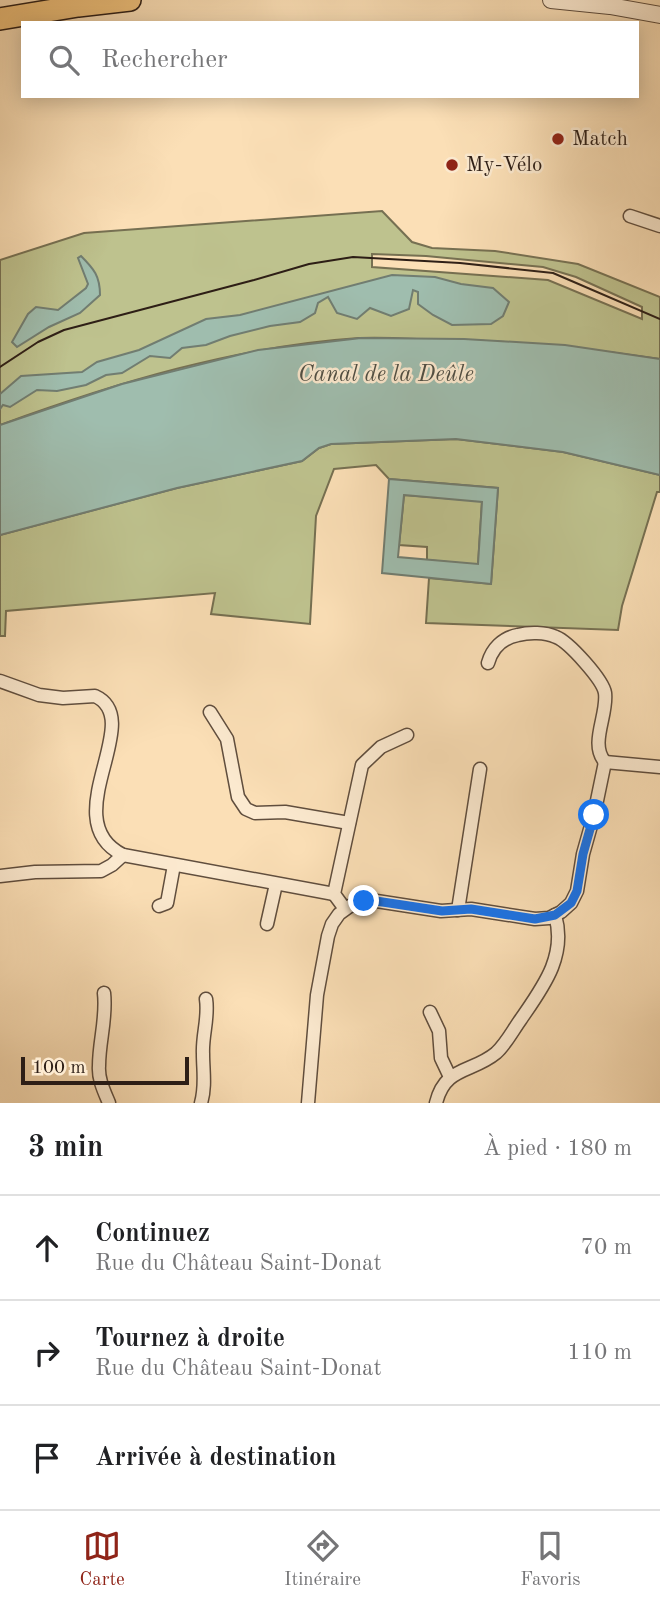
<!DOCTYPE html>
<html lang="fr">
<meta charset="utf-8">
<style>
:root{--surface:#fff;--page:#f2f2f2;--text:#202124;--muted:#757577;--line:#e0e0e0;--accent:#8f2418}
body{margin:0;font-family:"Old Standard TT",serif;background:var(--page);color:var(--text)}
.scale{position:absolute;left:21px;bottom:18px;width:168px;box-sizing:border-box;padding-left:7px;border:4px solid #2d1e16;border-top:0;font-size:19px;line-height:24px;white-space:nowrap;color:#2d1e16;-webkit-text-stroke:5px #fcead0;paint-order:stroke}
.stop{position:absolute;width:21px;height:21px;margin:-16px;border:5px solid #1a73e8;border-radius:50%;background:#fff}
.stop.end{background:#1a73e8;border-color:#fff;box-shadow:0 2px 7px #0008}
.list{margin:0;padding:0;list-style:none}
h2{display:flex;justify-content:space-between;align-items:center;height:91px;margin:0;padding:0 28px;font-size:30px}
h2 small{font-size:23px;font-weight:400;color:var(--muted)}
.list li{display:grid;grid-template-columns:46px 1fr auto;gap:21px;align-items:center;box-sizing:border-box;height:105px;padding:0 28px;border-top:2px solid var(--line)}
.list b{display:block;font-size:26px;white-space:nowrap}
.list p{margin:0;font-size:23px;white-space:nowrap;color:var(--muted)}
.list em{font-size:23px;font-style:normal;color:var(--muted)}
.icon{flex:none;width:38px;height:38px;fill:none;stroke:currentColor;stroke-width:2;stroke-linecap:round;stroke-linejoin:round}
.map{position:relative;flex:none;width:660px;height:1103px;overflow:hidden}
.search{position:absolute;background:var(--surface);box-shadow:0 4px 18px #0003;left:21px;right:21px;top:21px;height:77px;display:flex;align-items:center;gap:18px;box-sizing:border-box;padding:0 24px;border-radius:0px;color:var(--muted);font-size:26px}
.sheet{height:406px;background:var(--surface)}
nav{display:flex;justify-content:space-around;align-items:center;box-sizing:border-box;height:98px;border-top:2px solid var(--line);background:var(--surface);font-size:19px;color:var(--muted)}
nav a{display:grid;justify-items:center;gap:4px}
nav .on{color:var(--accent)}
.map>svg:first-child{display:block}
.green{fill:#bec28e;stroke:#767052;stroke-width:2;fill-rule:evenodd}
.water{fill:#9fbdae;stroke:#717d71;stroke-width:2;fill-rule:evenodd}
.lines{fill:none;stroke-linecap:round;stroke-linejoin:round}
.minor-casing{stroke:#604e3e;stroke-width:15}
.tertiary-casing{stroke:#604e3e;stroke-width:18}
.primary-casing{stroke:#2d1e16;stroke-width:24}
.minor{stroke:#fcead0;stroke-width:12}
.tertiary{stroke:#fcead0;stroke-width:16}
.primary{stroke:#eec07b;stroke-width:21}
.tram{stroke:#2d1e16;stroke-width:2}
.route{stroke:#1a73e8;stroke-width:9}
.poi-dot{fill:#8f2418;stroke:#fcead0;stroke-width:2.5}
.labels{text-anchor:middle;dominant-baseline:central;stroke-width:5;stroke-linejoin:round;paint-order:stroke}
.poi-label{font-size:21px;fill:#2d1e16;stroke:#fcead0;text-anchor:start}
.water-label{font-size:23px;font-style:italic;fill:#4f4e44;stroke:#fcead0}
</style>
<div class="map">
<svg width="660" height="1103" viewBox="0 0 660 1103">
<rect width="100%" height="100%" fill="#fbdfb6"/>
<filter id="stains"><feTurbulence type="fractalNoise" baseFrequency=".00286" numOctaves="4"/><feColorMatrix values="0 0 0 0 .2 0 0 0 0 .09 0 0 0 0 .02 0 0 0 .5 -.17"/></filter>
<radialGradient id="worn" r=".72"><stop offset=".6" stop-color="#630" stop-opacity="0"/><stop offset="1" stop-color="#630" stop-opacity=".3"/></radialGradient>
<!-- green -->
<g class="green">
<path d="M 382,211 L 412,242 L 432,248 L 495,251 L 578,264 L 660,297 L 660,359 C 579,347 499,339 417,339 C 398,338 378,337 359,338 C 237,346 115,383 0,425 L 0,260 L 84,233 ZM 372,254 L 426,256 L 543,267 L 576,277 L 642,307 L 642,319 L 548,280 L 372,267 Z"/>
<path d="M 456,439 L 563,452 L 660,475 L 660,492 L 657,492 L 622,606 L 618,630 L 426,623 L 429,578 L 491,584 L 498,488 L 389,479 L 376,465 L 334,469 L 316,516 L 310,624 L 211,614 L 215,593 L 6,611 L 5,636 L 0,636 L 0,535 L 177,488 L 302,461 L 319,448 L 331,444 Z"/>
<path d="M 404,495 L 482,501 L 478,565 L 427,560 L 427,547 L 399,545 Z"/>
</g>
<!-- water -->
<g class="water">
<path d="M 81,256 C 94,269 100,276 100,295 L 80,313 L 49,327 L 17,347 L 12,342 L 28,314 L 36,307 L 58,310 L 86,288 L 88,284 L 78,258 Z"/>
<path d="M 392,275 L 435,277 L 461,284 L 493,288 L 509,302 L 503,316 L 491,324 L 452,325 L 433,315 L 418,304 L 418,292 L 413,290 L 409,309 L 391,316 L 370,308 L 357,319 L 337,313 L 328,297 L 318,303 L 315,313 L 300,322 L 270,326 L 230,336 L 206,345 L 182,348 L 170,358 L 150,356 L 122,373 L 106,375 L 86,385 L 57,391 L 37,390 L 10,407 L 3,405 L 0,409 L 0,394 L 21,376 L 82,372 L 97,362 L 139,350 L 206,319 L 240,315 Z"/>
<path d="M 361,338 L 464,339 L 565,345 L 660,359 L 660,475 L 563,452 L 456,439 L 331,444 L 319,448 L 302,461 L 177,488 L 0,535 L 0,425 L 122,384 L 258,350 Z"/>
<path d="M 389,479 L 498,488 L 491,584 L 382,573 ZM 404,495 L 482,502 L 478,564 L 398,557 Z"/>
</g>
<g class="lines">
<!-- minor casing -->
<g class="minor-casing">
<g id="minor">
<path d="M 630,216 L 660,226"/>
<path d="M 488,663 C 492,649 502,638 518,635 C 529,632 545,632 556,637 C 569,642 603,680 605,693 C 608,715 589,744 605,762"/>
<path d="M 0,681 L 39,695 L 63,698 L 95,696 C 148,720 53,820 123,855 L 334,894"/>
<path d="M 210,712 L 227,739 L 238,797 L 246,809 L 255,813 L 285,812 L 349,823"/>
<path d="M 605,762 L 660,767"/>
<path d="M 0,876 L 35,872 L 101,871 L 112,865 L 123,855"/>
<path d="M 159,906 L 167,903 L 174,865"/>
<path d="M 345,909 L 334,894 L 362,765 L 381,747 L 407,735"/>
<path d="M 458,910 L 480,769"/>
<path d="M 267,924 L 276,884"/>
<path d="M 104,993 C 107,1018 99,1041 99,1066 C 98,1079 104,1091 109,1103"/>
<path d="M 430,1012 L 439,1031 L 441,1058 L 450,1077"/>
<path d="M 201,1103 C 206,1086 203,1071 203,1054 C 202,1035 209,1018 206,999"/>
<path d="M 308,1103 L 317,995 L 328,936 L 332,924 L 339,914 L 350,906 L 370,900 L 441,911 L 471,909 L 535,919 L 549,918 L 561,912 L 571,903 L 577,891 L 583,854 L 594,815 L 605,762"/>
<path d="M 436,1103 C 445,1066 472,1073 496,1053 C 506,1044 513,1030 521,1019 C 543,987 567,956 555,915"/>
</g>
</g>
<!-- tertiary casing -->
<g class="tertiary-casing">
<path id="tertiary" d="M 551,0 L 610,6 L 660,15"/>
</g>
<!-- primary casing -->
<g class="primary-casing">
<path id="primary" d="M 0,19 L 78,6 L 130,0"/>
</g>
<!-- minor -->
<use href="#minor" class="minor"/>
<!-- tertiary -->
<use href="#tertiary" class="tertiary"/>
<!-- primary -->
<use href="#primary" class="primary"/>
<!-- tram -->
<path class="tram" d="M 0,367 L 38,342 L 64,330 L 254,280 L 309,264 L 353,257 L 460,263 L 553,273 L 660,319"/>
</g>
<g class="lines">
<!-- route -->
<path class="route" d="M 364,901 L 376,901 L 442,911 L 471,909 L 535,919 L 555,915 L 571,903 L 577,891 L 583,854 L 594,815"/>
</g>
<!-- markers -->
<g class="poi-dot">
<circle cx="558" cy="139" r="7"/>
<circle cx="452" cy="165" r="7"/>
</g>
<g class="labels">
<!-- poi labels -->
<g class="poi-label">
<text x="572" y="139">Match</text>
<text x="466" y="165">My-Vélo</text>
</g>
<!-- water labels -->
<g class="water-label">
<text x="386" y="374">Canal de la Deûle</text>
</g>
</g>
<rect width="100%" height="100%" filter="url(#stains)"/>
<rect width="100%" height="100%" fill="url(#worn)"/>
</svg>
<div class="scale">100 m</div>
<div class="stop" style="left:594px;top:815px"></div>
<div class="stop end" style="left:364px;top:901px"></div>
<div class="search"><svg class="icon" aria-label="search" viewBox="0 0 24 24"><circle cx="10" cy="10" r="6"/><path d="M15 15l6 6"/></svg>Rechercher</div>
</div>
<section class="sheet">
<h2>3 min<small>À pied · 180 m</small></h2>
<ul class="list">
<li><svg class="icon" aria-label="ahead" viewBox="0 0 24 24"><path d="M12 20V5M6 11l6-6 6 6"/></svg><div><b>Continuez</b><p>Rue du Château Saint-Donat</p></div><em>70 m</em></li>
<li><svg class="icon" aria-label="right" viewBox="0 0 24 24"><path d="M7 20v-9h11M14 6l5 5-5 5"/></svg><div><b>Tournez à droite</b><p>Rue du Château Saint-Donat</p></div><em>110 m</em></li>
<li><svg class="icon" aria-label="arrive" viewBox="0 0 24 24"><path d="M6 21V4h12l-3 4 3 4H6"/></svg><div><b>Arrivée à destination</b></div></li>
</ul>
</section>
<nav>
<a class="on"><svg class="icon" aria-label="map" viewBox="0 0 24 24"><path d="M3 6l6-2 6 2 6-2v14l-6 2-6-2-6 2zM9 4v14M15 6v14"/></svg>Carte</a>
<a><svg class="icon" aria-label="directions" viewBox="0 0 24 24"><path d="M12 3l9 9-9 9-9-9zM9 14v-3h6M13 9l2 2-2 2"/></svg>Itinéraire</a>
<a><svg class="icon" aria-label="saved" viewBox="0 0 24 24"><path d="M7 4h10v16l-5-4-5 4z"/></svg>Favoris</a>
</nav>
